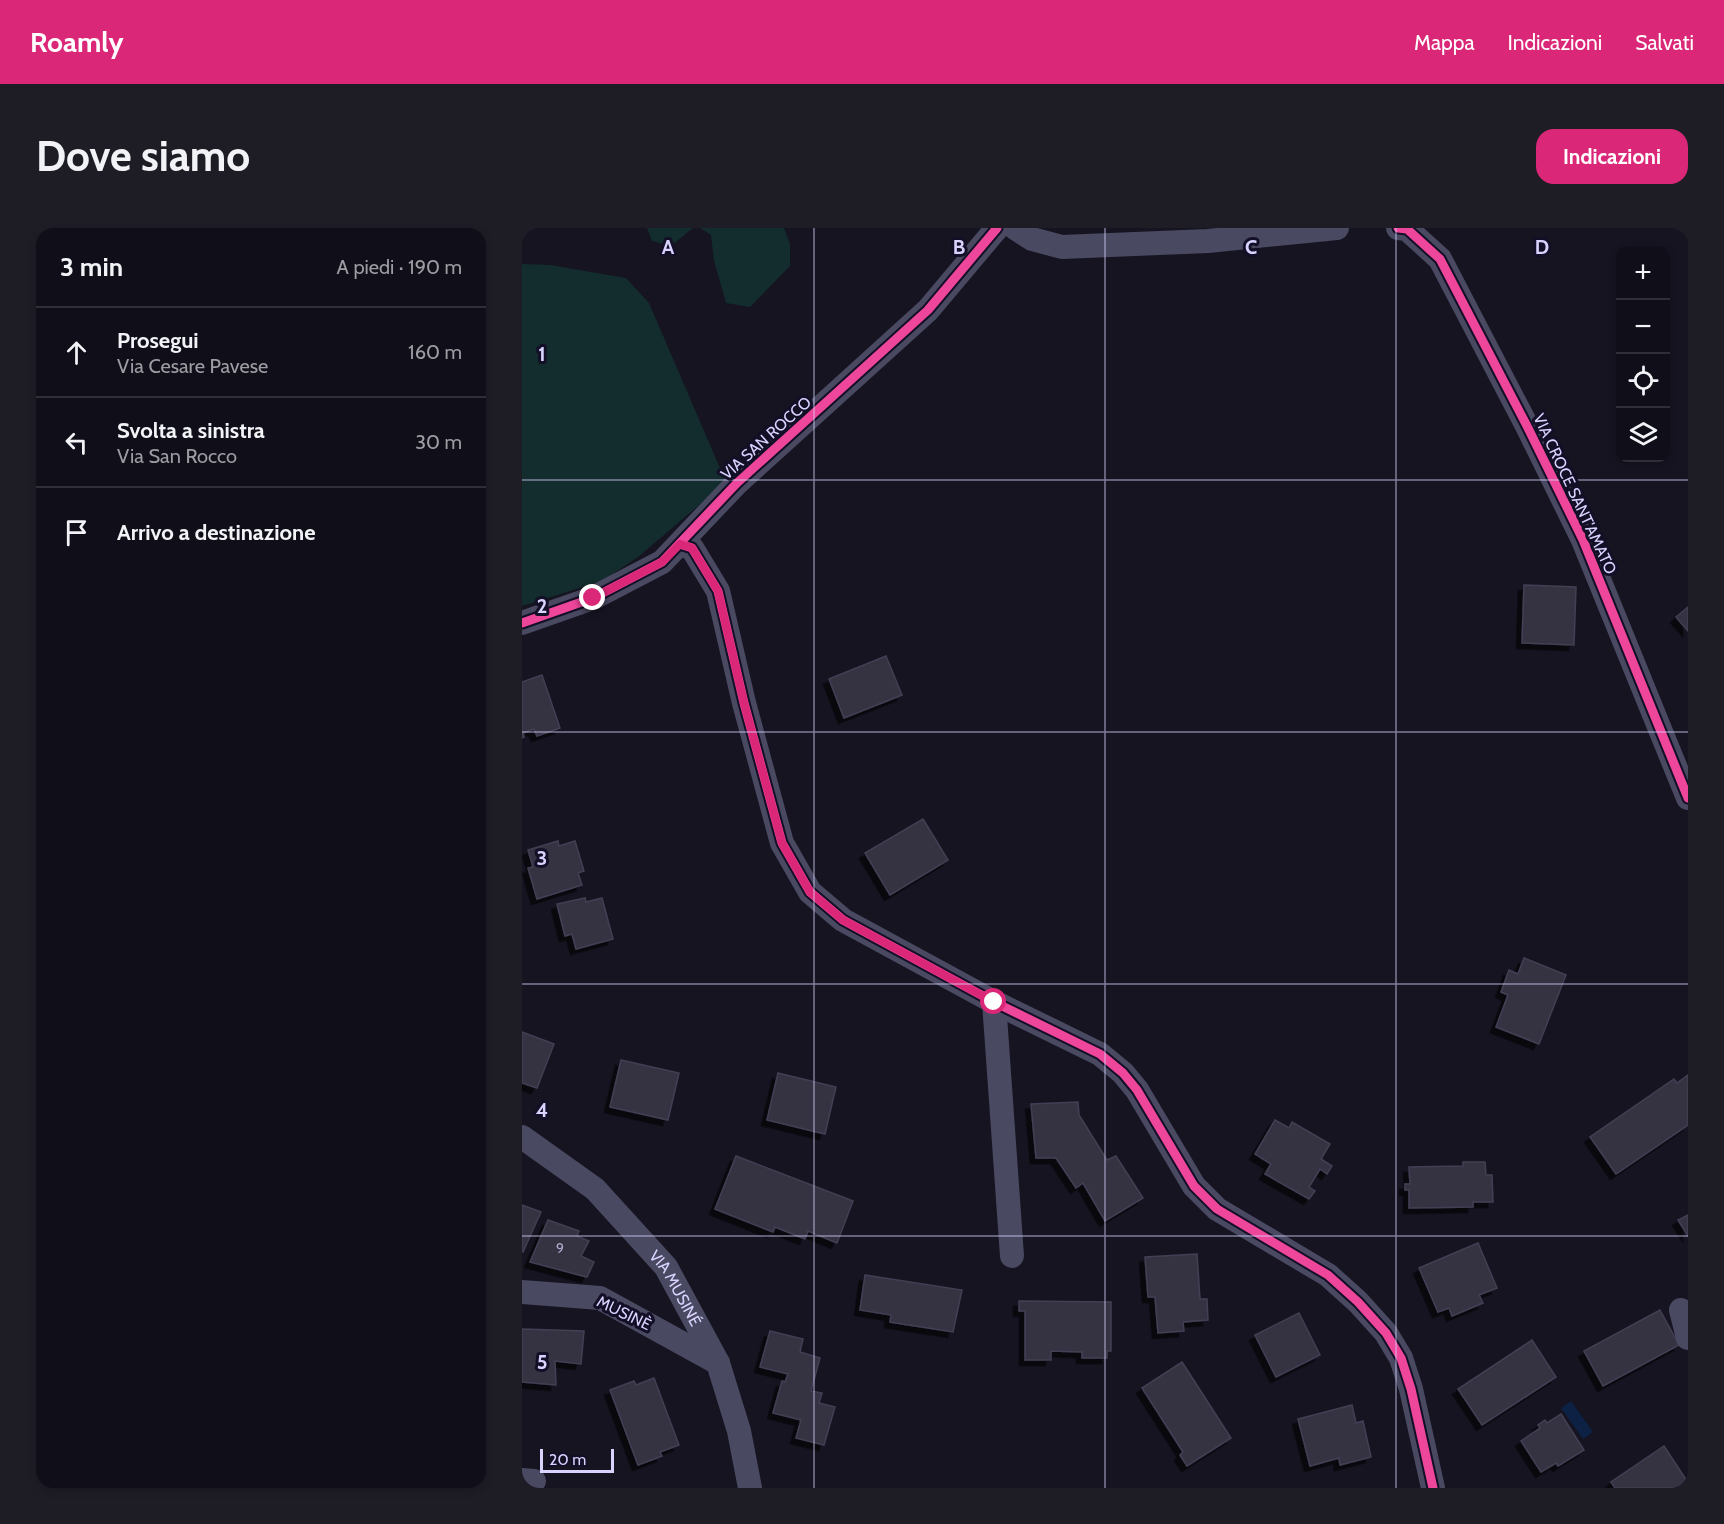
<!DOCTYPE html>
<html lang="it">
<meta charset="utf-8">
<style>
:root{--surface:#100f19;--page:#1e1d26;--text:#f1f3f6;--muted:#9c9ca2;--line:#302f38;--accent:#db2777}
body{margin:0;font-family:Cabin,sans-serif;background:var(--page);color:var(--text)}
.controls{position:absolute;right:18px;top:18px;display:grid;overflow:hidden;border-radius:12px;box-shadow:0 3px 9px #0003}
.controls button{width:54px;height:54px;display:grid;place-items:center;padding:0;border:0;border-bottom:2px solid var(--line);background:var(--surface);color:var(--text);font:30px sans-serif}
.scale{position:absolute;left:18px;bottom:15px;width:74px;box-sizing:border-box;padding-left:6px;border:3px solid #d9d4ff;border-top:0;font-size:16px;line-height:21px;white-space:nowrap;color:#d9d4ff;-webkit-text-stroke:4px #130f26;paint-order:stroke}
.stop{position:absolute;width:18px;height:18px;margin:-14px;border:4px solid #db2777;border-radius:50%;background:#fff}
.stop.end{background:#db2777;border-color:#fff;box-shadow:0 2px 6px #0008}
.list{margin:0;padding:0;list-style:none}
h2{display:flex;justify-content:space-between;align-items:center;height:78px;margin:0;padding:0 24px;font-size:26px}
h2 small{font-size:20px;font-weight:400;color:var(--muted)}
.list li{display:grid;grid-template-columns:39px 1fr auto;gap:18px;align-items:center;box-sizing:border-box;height:90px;padding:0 24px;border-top:2px solid var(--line)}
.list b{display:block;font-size:22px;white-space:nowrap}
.list p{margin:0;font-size:20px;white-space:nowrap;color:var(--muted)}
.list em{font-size:20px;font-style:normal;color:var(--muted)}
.icon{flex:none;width:33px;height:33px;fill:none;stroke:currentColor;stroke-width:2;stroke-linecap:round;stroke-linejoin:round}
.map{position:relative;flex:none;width:1166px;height:1260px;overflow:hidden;border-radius:18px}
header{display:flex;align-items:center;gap:36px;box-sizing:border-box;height:84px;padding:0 30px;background:var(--accent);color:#fff}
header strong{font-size:28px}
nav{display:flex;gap:33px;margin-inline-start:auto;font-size:21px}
.intro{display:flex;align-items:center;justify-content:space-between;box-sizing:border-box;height:144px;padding:0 36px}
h1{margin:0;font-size:42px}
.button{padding:15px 27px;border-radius:18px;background:var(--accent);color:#fff;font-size:21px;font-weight:700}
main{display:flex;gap:36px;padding:0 36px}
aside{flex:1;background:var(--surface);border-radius:18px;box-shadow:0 3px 9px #0003}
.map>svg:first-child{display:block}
.green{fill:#132c2d}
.water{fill:#0d2144}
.building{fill:#343243;stroke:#433f54;stroke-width:1.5;filter:url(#shadow)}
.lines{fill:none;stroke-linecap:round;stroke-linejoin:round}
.street{stroke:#4a4962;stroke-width:24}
.cycleway-casing{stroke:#130f26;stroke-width:13}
.cycleway{stroke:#ed469a;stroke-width:9}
.route{stroke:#db2777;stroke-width:8}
.grid{fill:none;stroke:#d9d4ff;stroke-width:1.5;stroke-opacity:0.55}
.labels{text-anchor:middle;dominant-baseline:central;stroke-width:6;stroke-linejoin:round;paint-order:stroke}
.number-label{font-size:14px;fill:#b0acd0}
.street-label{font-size:16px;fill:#d9d4ff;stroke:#130f26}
.grid-label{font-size:20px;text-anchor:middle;font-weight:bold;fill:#d9d4ff;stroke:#130f26;stroke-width:6;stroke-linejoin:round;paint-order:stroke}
</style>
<header>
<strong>Roamly</strong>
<nav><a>Mappa</a><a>Indicazioni</a><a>Salvati</a></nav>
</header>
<div class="intro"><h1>Dove siamo</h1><a class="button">Indicazioni</a></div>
<main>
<aside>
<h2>3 min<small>A piedi · 190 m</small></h2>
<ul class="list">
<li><svg class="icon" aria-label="ahead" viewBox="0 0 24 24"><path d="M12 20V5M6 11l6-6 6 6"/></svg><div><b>Prosegui</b><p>Via Cesare Pavese</p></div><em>160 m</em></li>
<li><svg class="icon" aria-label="left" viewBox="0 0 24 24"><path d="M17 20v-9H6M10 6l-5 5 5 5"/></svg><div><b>Svolta a sinistra</b><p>Via San Rocco</p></div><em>30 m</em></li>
<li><svg class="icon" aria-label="arrive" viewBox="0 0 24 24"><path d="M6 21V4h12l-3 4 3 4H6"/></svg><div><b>Arrivo a destinazione</b></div></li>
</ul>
</aside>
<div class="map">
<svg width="1166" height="1260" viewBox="0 0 1166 1260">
<defs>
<filter id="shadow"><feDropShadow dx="-5.5" dy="5.5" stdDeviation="0" flood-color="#0009"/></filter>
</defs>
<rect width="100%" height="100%" fill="#161421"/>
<!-- green -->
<g class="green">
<path d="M 125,0 L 171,0 L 149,18 L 130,13 Z"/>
<path d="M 178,0 L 262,0 L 268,16 L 268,38 L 228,79 L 204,75 L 192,33 L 189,7 Z"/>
<path d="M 0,36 L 28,37 L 104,50 L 127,75 L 204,254 L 116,329 L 80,353 L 0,378 Z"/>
</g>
<!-- water -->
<path class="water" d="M 1049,1173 L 1071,1204 L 1061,1211 L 1039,1180 Z"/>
<!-- building -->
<g class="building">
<path d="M 1002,357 L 1054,359 L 1052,417 L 1000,415 Z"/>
<path d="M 1166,379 L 1166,403 L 1154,389 Z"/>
<path d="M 364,428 L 380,467 L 322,490 L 307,451 Z"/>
<path d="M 20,447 L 38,500 L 15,508 L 12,501 L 1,505 L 2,509 L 0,510 L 0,454 Z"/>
<path d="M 401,591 L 426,632 L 368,667 L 343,625 Z"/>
<path d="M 36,613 L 37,618 L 53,613 L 62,643 L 56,645 L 60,657 L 15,671 L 6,640 L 11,639 L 6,622 Z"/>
<path d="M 63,670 L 64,674 L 80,670 L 91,711 L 54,721 L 50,706 L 43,708 L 35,676 Z"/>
<path d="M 1002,730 L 1044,747 L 1017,816 L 974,799 L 986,767 L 979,764 L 987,742 L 996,746 Z"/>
<path d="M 0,804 L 32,816 L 15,860 L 0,855 Z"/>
<path d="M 99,832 L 157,845 L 146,892 L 88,879 Z"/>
<path d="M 256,845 L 314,859 L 303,906 L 245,892 Z"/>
<path d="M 1166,847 L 1166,897 L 1094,946 L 1068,909 L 1152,851 L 1155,855 Z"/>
<path d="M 556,874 L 557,887 L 585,932 L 594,928 L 621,970 L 583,993 L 561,955 L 554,960 L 534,930 L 514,930 L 509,876 Z"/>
<path d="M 753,892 L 767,900 L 770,894 L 808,916 L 799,931 L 810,938 L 805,946 L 798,941 L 787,959 L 793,963 L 787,971 L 743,946 L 749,936 L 733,926 Z"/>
<path d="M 214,928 L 331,973 L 315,1015 L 286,1003 L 283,1011 L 253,999 L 251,1004 L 193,981 Z"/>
<path d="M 941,934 L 963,934 L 964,947 L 970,947 L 971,974 L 951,974 L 951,979 L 887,980 L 887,962 L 883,962 L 883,956 L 888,956 L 887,939 L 941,938 Z"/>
<path d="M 0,977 L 19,984 L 1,1024 L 0,1023 Z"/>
<path d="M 1166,987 L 1166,1008 L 1156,992 Z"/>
<path d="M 26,992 L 57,1003 L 55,1008 L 67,1013 L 59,1028 L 72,1034 L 65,1049 L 8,1034 Z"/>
<path d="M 956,1015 L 975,1060 L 957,1067 L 961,1075 L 930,1088 L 927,1080 L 916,1084 L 897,1040 Z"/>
<path d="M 675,1026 L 678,1071 L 685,1071 L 686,1092 L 661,1094 L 662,1103 L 636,1105 L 633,1069 L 626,1069 L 623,1029 Z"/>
<path d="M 343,1047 L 440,1062 L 431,1104 L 368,1094 L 369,1087 L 338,1082 Z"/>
<path d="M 497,1073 L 589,1074 L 589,1123 L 585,1123 L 585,1130 L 560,1130 L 560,1124 L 529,1123 L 529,1132 L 503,1132 L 503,1083 L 497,1083 Z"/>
<path d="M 1138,1082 L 1157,1117 L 1081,1158 L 1062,1123 Z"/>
<path d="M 777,1085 L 798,1127 L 754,1149 L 733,1107 Z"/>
<path d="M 0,1101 L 62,1103 L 59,1136 L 33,1133 L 34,1157 L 0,1154 Z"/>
<path d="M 248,1103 L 281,1111 L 278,1124 L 298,1130 L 289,1163 L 300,1165 L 297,1175 L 313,1179 L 302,1217 L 274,1210 L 279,1192 L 251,1185 L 260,1153 L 263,1154 L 266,1146 L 238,1139 Z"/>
<path d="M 1010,1112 L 1034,1149 L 960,1197 L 936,1161 Z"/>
<path d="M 660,1134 L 709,1210 L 665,1238 L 658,1227 L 661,1224 L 620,1160 Z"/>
<path d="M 132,1150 L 157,1217 L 138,1224 L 140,1228 L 116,1237 L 88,1162 L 112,1153 L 114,1157 Z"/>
<path d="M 830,1177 L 834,1195 L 841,1193 L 849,1229 L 818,1237 L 817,1230 L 788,1238 L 776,1191 Z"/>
<path d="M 1039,1186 L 1062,1222 L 1036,1238 L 1034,1235 L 1019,1244 L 999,1213 L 1018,1200 L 1016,1197 L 1023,1192 L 1025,1195 Z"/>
<path d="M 1142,1218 L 1165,1253 L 1154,1260 L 1093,1260 L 1089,1254 Z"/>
</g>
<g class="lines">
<!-- street -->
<g class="street">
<path d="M 493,0 L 510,11 L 540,19 L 686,13 L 815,0"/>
<path d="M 876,0 L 885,1 L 918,31 L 1006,200 L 1061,312 L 1166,570"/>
<path d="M 158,316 L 170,320 L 196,363 L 222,475 L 260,615 L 288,664 L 321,692 L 472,774 L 578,826 L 601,845 L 615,862 L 672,958 L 695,981 L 806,1047 L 836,1074 L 864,1105 L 879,1130 L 889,1161 L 911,1260"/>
<path d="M 0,395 L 71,370 L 140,334 L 215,255 L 406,82 L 475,0"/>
<path d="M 472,774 L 490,1028"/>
<path id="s1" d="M 0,909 L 73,961 L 144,1039 L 196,1135 L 217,1203 L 228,1260"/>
<path d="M 0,1064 L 78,1070 L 196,1135"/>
<path d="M 1159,1082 L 1166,1110"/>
<path d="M 0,1252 L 12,1253"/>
</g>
<!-- cycleway casing -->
<g class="cycleway-casing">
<g id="cycleway">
<path d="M 876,0 L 885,1 L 918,31 L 1006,200 L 1061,312 L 1166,570"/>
<path d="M 158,316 L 170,320 L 196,363 L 222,475 L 260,615 L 288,664 L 321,692 L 472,774 L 578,826 L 601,845 L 615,862 L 672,958 L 695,981 L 806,1047 L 836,1074 L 864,1105 L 879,1130 L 889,1161 L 911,1260"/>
<path d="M 0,395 L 71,370 L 140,334 L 215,255 L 406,82 L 475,0"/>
</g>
</g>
<!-- cycleway -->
<use href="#cycleway" class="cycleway"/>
</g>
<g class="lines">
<!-- route -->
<path class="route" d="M 71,370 L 140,334 L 158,316 L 170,320 L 196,363 L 222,475 L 260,615 L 288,664 L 321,692 L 472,774"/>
</g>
<!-- grid -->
<path class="grid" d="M 292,0 L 292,1260M 583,0 L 583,1260M 874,0 L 874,1260M 0,252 L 1166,252M 0,504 L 1166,504M 0,756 L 1166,756M 0,1008 L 1166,1008"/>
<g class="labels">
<!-- number labels -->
<g class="number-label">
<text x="38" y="1020">9</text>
</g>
<!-- street labels -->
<g class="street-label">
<text transform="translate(244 210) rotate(-42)">VIA SAN ROCCO</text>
<text transform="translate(1053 266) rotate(65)">VIA CROCE SANT'AMATO</text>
<text stroke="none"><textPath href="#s1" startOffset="218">VIA MUSINÉ</textPath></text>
<text transform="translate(102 1085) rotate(26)">MUSINÈ</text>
</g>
</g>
<g class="grid-label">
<text x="146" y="26">A</text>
<text x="437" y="26">B</text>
<text x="729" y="26">C</text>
<text x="1020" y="26">D</text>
<text x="20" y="133">1</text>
<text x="20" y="385">2</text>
<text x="20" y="637">3</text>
<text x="20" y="889">4</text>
<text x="20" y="1141">5</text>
</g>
</svg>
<div class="controls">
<button>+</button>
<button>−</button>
<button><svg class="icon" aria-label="locate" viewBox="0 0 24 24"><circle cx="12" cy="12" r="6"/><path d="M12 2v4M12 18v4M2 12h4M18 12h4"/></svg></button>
<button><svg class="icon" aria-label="layers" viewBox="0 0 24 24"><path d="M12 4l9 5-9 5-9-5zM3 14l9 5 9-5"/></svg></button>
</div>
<div class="scale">20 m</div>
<div class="stop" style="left:472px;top:774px"></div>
<div class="stop end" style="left:71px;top:370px"></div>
</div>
</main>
